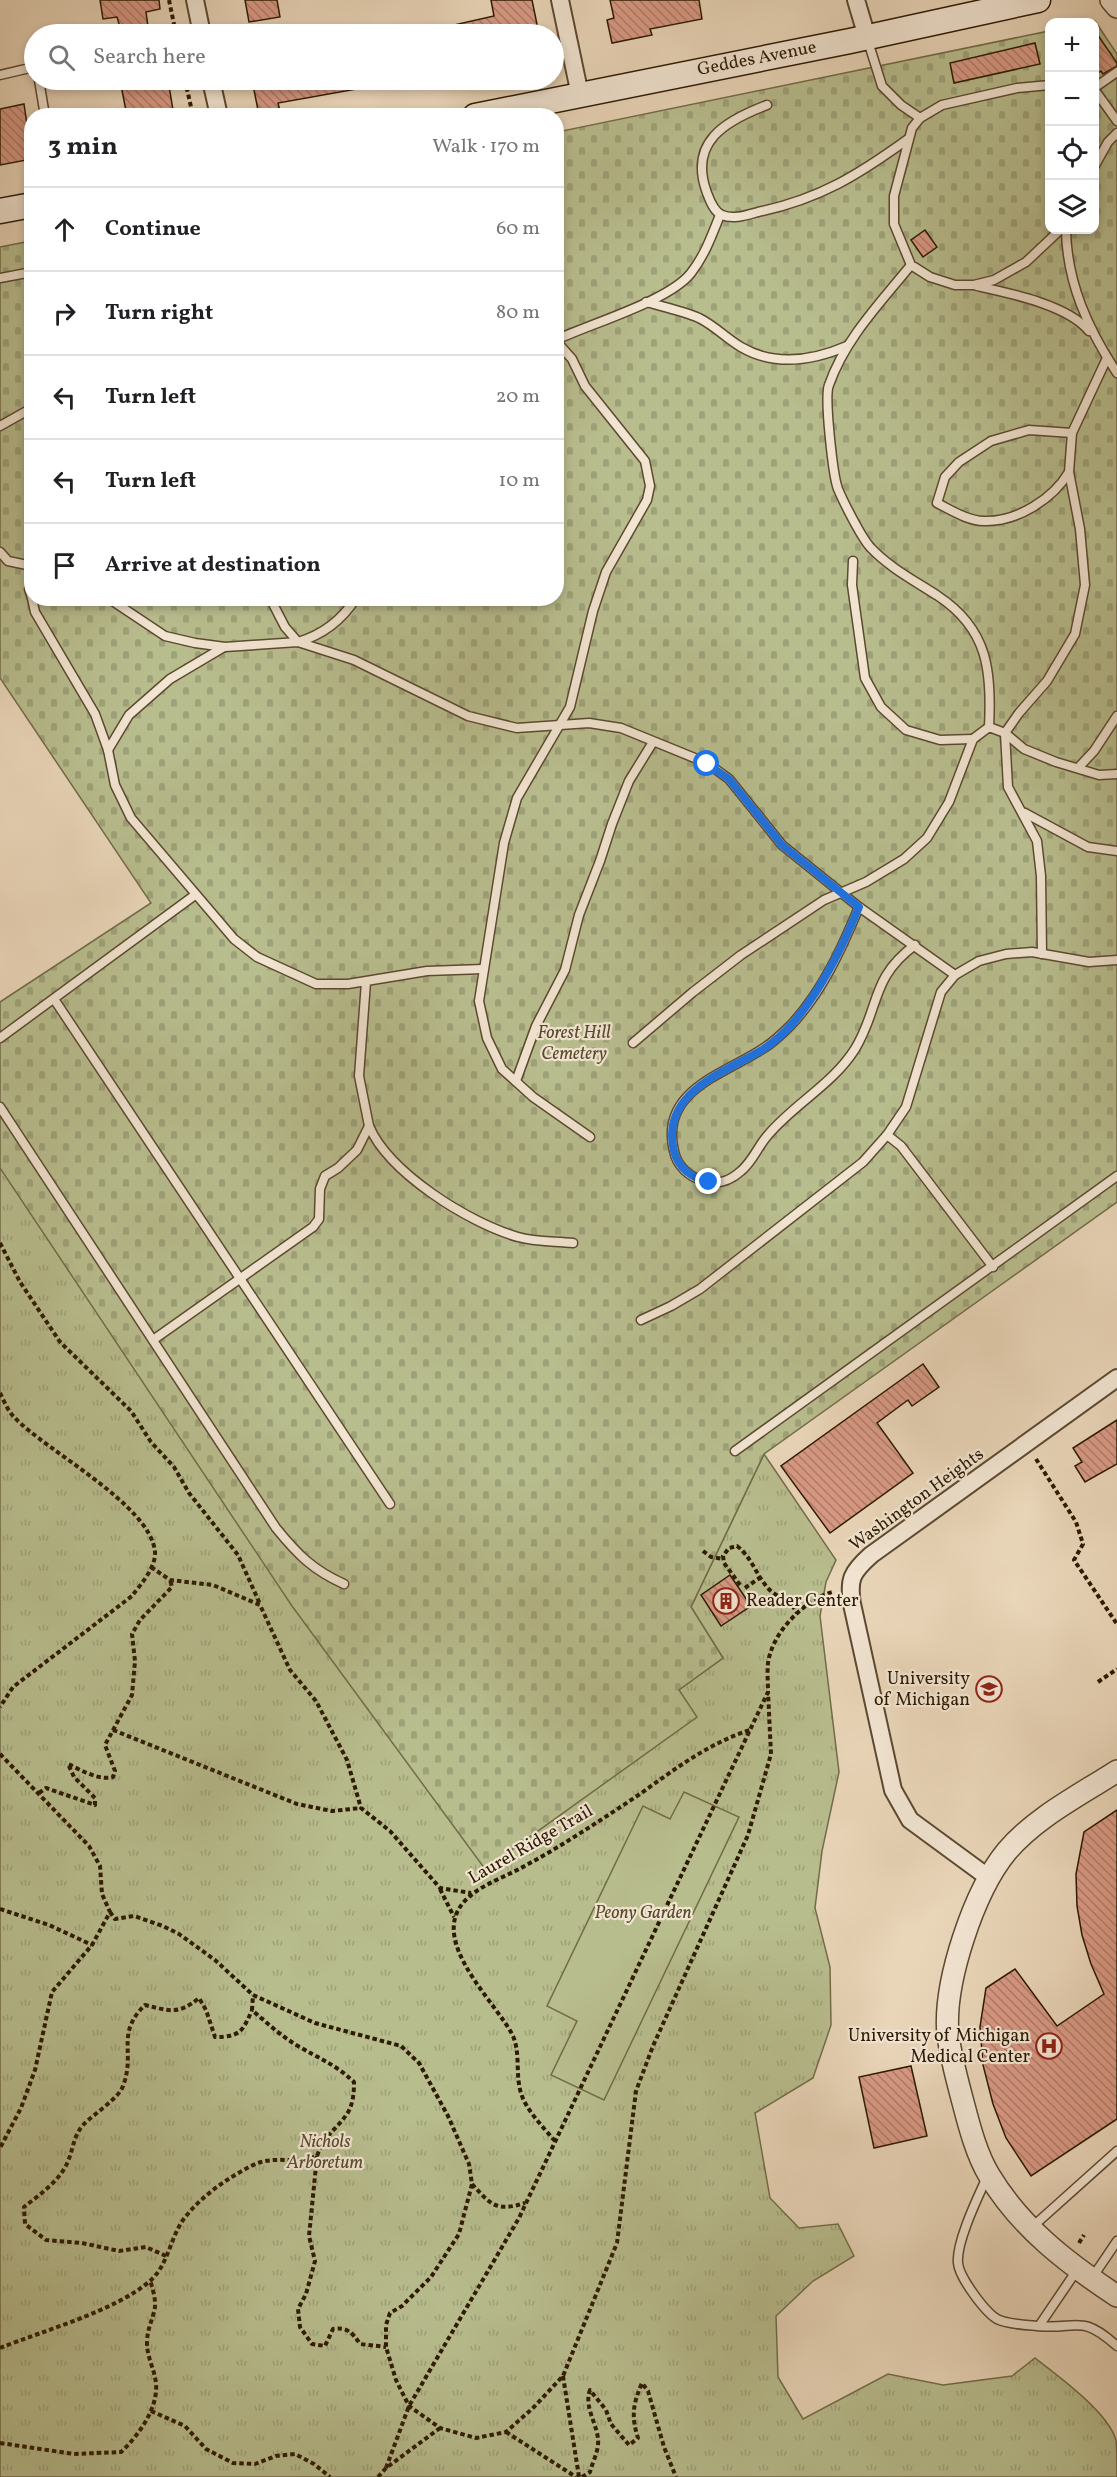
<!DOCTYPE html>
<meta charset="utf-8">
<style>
:root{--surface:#fff;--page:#f6f6f6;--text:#202124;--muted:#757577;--line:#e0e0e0}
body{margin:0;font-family:Vollkorn,serif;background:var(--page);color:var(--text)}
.controls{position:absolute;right:18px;top:18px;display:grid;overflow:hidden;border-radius:12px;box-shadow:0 3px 9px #0003}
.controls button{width:54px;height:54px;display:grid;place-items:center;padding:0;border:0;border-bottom:2px solid var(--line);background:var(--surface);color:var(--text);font:30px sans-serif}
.stop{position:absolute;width:18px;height:18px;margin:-14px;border:4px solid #1a73e8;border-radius:50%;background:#fff}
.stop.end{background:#1a73e8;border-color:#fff;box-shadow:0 2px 6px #0008}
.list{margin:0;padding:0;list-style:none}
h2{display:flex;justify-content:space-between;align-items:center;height:78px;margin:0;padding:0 24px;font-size:26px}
h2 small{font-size:20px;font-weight:400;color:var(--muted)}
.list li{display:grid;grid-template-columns:39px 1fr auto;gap:18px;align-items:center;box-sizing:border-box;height:84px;padding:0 24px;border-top:2px solid var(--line)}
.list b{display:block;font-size:22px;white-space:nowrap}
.list em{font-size:20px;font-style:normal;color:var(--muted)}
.icon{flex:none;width:33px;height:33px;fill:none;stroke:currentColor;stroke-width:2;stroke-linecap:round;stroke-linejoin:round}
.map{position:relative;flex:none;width:1117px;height:2477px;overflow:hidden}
.search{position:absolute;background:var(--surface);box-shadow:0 3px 9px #0003;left:24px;top:24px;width:540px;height:66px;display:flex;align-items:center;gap:15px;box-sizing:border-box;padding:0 21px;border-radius:33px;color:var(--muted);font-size:22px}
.panel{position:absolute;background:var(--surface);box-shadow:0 3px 9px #0003;left:24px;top:108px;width:540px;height:498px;border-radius:24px}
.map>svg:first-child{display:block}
.grass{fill:url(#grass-tufts);stroke:#726c48;stroke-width:1.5}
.cemetery{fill:url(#cemetery-stones);stroke:#726c48;stroke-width:1.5}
.garden{fill:#b8bd8e;stroke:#726c48;stroke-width:1.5}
.building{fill:url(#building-back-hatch);stroke:#2d1a02;stroke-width:1.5}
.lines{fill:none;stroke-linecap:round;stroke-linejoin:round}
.service-casing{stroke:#5c4930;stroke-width:11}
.minor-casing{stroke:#5c4930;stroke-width:20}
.tertiary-casing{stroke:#5c4930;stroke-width:24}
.secondary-casing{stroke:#2d1a02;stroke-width:27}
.path{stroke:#2d1a02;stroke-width:4;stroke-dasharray:4.5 3;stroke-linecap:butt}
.service{stroke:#f1e4d1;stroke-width:8}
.minor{stroke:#f1e4d1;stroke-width:16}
.tertiary{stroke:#f1e4d1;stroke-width:21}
.secondary{stroke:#f1e4d1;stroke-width:24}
.route{stroke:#1a73e8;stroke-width:8}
.labels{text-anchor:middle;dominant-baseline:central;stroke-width:4.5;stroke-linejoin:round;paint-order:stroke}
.street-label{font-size:18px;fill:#2d1a02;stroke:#f1e4d1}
.park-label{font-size:18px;font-style:italic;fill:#574b2c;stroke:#f1e4d1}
.poi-label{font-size:18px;fill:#2d1a02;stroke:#f1e4d1;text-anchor:end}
</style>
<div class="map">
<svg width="1117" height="2477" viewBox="0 0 1117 2477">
<defs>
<pattern id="grass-tufts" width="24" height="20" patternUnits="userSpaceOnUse" patternTransform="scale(1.5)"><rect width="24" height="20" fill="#b8bd8e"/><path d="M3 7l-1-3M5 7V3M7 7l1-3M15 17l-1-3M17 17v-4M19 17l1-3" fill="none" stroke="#9ea279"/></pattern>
<pattern id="cemetery-stones" width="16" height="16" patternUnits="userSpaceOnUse" patternTransform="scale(1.5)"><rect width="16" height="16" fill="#b8bd8e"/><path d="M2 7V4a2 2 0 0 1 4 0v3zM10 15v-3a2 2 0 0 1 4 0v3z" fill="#9ea279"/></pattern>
<pattern id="building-back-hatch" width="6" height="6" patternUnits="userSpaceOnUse" patternTransform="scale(1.5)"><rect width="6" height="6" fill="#d89984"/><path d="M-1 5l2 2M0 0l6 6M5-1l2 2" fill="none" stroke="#b07c6a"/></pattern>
</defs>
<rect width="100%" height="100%" fill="#e9d5b8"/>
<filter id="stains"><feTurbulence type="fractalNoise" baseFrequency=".00333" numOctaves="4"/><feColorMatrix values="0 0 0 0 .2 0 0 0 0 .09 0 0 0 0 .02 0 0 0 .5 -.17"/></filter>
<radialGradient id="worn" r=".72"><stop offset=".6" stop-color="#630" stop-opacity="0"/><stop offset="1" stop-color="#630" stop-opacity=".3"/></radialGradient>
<!-- grass -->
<path class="grass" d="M 0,1165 L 678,1690 L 723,1658 L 691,1607 L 764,1454 L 836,1560 L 826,1582 L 820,1616 L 839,1772 L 822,1851 L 815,1908 L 830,1967 L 831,2025 L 813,2078 L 755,2113 L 770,2198 L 799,2228 L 838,2224 L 854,2256 L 813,2281 L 776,2316 L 778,2377 L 803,2419 L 888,2374 L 943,2385 L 1012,2376 L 1035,2358 C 1058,2376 1108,2412 1116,2440 C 1117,2450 1117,2466 1117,2477 L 0,2477 Z"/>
<!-- cemetery -->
<path class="cemetery" d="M 1095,21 L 1117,54 L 1117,1202 L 764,1454 L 691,1607 L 723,1658 L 679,1690 L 697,1717 L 485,1869 L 292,1606 L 0,1168 L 0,1002 L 151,903 L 0,678 L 0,247 L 31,241 L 32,598 L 556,598 L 557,132 L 1049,31 L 1050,230 L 1094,230 L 1094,22 L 1088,22 Z"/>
<!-- garden -->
<path class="garden" d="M 684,1792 L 739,1817 L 604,2100 L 551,2075 L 577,2021 L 547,2006 L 643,1806 L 670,1819 Z"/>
<!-- building -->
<g class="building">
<path d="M 100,0 L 159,0 L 160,9 L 146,12 L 149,34 L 122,34 L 117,17 L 103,19 Z"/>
<path d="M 245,0 L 277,0 L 280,17 L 249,22 Z"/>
<path d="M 491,0 L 532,0 L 539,34 L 446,34 L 445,27 L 494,16 Z"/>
<path d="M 610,0 L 699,0 L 702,19 L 650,29 L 652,35 L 612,43 L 607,20 L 614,18 Z"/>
<path d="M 1095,31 L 1117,63 L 1117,66 L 1103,74 L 1101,71 L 1095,75 Z"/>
<path d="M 1035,43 L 1040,64 L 954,83 L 950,63 Z"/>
<path d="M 120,80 L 168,80 L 174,116 L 127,116 Z"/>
<path d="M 252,80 L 356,80 L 357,89 L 278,103 L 280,111 L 259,115 Z"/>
<path d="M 24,104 L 32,159 L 0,165 L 0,109 Z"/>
<path d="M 925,230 L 937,247 L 923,257 L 911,240 Z"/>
<path d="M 923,1364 L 939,1387 L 912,1406 L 908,1400 L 877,1423 L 913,1473 L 830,1533 L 781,1466 Z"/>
<path d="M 1117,1420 L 1117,1464 L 1085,1482 L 1075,1466 L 1082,1462 L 1073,1448 Z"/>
<path d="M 730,1575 L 751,1606 L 721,1626 L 701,1595 Z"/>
<path d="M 1117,1810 L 1117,2119 L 1031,2176 L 1006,2138 L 993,2104 L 983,2065 L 980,2027 L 986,1988 L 1015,1969 L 1057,2026 L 1104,1994 L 1091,1964 L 1082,1935 L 1077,1906 L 1076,1874 L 1084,1832 Z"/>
<path d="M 911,2066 L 927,2136 L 874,2148 L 859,2077 Z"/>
</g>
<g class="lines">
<!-- service casing -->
<g class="service-casing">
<g id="service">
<path d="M 867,38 L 882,86 L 901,105 L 920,118"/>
<path d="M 0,75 L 34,67"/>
<path d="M 39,80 L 45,116"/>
<path d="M 1050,85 L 1017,88 L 942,105 L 920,118 L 912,128 L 894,196 L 894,224 L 911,265 L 930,277 L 955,285 L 974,285 L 994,280 L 1026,262 L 1060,230"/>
<path d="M 1094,88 L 1117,72"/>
<path d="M 1094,89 L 1117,121"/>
<path d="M 767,105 C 725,121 688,142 707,193 C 710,201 714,212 722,215 C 733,220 747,215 758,212 C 820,199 858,175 908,139"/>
<path d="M 1094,167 L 1108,142 L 1117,133"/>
<path d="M 1066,230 C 1067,283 1088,329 1117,373"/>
<path d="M 911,265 C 880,303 845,339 829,385 C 824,396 833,476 838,489 C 843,501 862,539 871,548 C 890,568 915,581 938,596 C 988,629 992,671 989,727"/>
<path d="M 0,278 L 32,272"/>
<path d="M 977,286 C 1009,293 1068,305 1089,331"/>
<path d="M 646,302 C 664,307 683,311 699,318 C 715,326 726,338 741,347 C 775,367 812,361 847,346"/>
<path d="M 556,340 C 592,323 669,301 691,273 C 705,255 712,235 720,215"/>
<path d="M 556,341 L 572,359 L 585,386 L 645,461 L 650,486 L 647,500 L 606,572 L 593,611 L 570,707 L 517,798 L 504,843 L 479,1001 L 487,1038 L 502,1069 L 533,1097 L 590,1137"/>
<path d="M 0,426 L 32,408"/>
<path d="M 1069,472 C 1053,499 1017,522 984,521 C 968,521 951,510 937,503 L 945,477 L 959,462 L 991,441 L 1029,430 L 1072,433"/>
<path d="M 0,552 L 8,561 L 32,566"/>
<path d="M 853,561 L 852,585 L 865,678 L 881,707 L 906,730 L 940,740 L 973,739"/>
<path d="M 32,585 L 29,589 L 32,598"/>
<path d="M 32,598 L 35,612 L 95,714 L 108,750 L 115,785 L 131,818 L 234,939 L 257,957 L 316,984 L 348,984 L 427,971 L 483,969"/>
<path d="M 108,598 L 165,636 L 195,643 L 225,647 L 298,642 L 354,660 L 468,716 L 517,728 L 589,723 L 621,728 L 707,763 L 729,779 L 782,845 L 859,907 L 955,975"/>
<path d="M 270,598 L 285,627 L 298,642 C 322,635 342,620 356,598"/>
<path d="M 108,750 L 129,715 L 170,679 L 224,647"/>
<path d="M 1078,768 L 1094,751 L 1117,716"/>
<path d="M 1025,813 L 1088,847 L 1117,851"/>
<path d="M 859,907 C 842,948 822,992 791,1025 C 783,1033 774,1042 764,1048 C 725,1074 659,1090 674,1151 C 677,1166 689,1177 704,1181 C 719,1185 730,1181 741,1171 C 753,1161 758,1146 768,1135 C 794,1104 833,1084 855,1049 C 880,1008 870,978 915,945"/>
<path d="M 1042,954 L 1041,876 L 1037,841 L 1008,787 L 1005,733 L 1019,713 L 1047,681 L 1075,634 L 1085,585 L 1080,529 L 1069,472 L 1072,433 L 1107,358"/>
<path d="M 54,999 L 390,1504"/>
<path d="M 0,1038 L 195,895"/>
<path d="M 633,1043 L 693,992 L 741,955 L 824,900 L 866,882 L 904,859 L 927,838 L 949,802 L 973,739 L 989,727 L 1005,733 L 1024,749 L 1056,762 L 1099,775 L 1117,774"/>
<path d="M 516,1081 L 536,1026 L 565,970 L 579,915 L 600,861 L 612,824 L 629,781 L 653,742"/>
<path d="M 0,1107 L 276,1528 C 298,1555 313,1570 344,1584"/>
<path d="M 369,1126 C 389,1173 469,1223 518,1237 C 535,1242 556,1241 573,1243"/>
<path d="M 887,1135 L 901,1146 L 993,1267"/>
<path d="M 641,1320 L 671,1306 L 700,1289 L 863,1162 L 887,1135 L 906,1107 L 941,992 L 955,975 L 979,961 L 1006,954 L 1032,952 L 1089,962 L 1117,960"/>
<path d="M 153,1340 L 313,1227 L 319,1219 L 320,1189 L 325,1176 L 338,1168 L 357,1150 L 369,1126 L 359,1076 L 366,982"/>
<path d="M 735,1451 L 1117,1176"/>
<path d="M 987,2177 C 978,2197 956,2242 958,2263 C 959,2277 985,2312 997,2319 C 1006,2324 1026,2325 1037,2326 C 1078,2330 1080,2313 1117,2346"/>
<path d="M 1030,2229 L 1117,2151"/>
<path d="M 1092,2278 L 1117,2241"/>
<path d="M 1039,2326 L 1077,2270"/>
</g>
</g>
<!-- minor casing -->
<g class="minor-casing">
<g id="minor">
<path d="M 195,0 L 202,34"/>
<path d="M 560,0 L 580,95"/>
<path d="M 856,0 L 867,37"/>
<path d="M 211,80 L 219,116"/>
<path d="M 989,1878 L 910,1820 L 893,1790 L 852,1604 C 848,1579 852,1572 871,1555 L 1117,1378"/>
</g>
</g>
<!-- tertiary casing -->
<g class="tertiary-casing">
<g id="tertiary">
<path d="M 1111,0 L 1117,7"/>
<path d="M 1117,1771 C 1080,1795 1036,1817 1007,1851 C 974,1891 943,1983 948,2035 C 951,2059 958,2083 964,2106 C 970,2129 977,2155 989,2175 C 1020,2227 1067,2263 1117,2296"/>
</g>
</g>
<!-- secondary casing -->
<g class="secondary-casing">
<g id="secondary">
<path d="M 475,116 L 850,41 L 1038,0"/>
<path d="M 0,211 L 32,205"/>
</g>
</g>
<!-- path -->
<g class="path">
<path d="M 169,0 L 176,34"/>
<path d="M 185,80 L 193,116"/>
<path d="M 0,1243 L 20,1282 L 60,1342 L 131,1411 L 151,1442 L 174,1467 L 189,1493 L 238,1555 L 260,1604"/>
<path d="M 0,1393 C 4,1401 8,1411 14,1417 C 46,1451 151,1505 155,1552 C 156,1568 140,1585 132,1596 L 13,1687 L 0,1707"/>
<path d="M 1036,1459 L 1076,1522 L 1083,1544 L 1074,1560 L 1117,1624"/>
<path d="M 703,1551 L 711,1557 L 723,1559"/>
<path d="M 151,1567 L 170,1580 L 213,1585 L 260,1605 L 290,1670 L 316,1701 L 347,1760 L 361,1808 L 390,1831 L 440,1888 L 471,1893"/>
<path d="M 740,1585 L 724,1563 L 723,1556 L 729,1548 L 737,1546 C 753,1558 757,1579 772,1592 C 784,1601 788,1597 797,1613"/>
<path d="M 745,1588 L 761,1577"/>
<path d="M 1098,1682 L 1117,1669"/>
<path d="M 113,1730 L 297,1804 L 332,1811 L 361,1808"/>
<path d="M 0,1754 L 89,1846 L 100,1866 L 102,1894 L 110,1912 L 92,1945 L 52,1992 L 35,2070 L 21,2108 L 0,2148"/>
<path d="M 39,1793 L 46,1788 L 95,1805 L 95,1798 L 74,1777 L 68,1764 C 81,1770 99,1781 113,1777 L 115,1771 L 105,1745 L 132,1695 L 135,1661 L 132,1634 L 140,1620 L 172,1587 L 170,1580"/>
<path d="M 440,1889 L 454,1917"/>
<path d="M 0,1909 L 49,1925 L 92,1945"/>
<path d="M 110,1912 L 115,1919 L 134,1916 L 163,1926 L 179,1934 L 215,1960 L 253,1995 L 315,2023 L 401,2046 L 419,2063 L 448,2116 L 469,2164 L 472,2184 L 459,2234 L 431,2277 L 402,2306 L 390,2313 L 386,2325 L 386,2347 L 396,2380 L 409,2406 L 440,2428 L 476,2438 L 506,2432 L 532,2409 L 563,2376 L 617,2243 L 636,2091 L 653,2046 L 748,1835 L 771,1754 L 768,1692"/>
<path d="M 555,2141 C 543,2127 526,2110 521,2093 C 515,2075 521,2051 512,2034 C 496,2004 442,1953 456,1915 C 465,1890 499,1880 521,1868 C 562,1846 601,1820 640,1794 C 675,1769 709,1743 750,1730"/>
<path d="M 317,2156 L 309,2236 L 315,2261 L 306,2294 L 298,2309 L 300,2327 L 312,2344 L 325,2346 L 333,2329 C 347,2327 352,2332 360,2344 L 386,2347"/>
<path d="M 472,2184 C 491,2205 496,2212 525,2203"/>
<path d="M 1079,2243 L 1084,2235"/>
<path d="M 166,2256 L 146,2247 L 119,2251 L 82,2243 L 46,2240 L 25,2224 L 24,2207 C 39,2195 61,2180 68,2161 C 74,2147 73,2136 84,2124 C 94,2114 119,2098 123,2086 C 136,2052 115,2034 145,2005 C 170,2011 178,2015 199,1998 L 206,2010 L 215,2037 C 240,2037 243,2031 252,2010"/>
<path d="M 0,2348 C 45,2330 115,2311 150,2281 C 168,2265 170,2239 183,2220 C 200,2197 226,2179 251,2166 C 274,2154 294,2165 317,2156 C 324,2135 336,2130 347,2114 C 353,2105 354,2093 354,2082 C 335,2064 320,2059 298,2046 C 281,2036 267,2023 252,2010 L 253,1995"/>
<path d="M 563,2376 L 579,2477"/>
<path d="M 151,2411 L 185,2426 L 206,2449 L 233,2463 L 255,2464 L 276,2456 L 295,2454 L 314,2464 L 330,2477"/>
<path d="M 506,2432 L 576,2477"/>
<path d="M 0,2443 L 74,2454 L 121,2452 C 138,2436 158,2409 156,2384 C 155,2370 147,2358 147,2343 C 147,2331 151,2323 154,2312 C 157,2302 153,2290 150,2280"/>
<path d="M 386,2468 L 409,2406 L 519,2218 L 768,1692 C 768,1683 767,1672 768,1663 C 772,1633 803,1601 832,1592"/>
<path d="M 378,2477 L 386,2468 L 440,2428"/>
<path d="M 582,2477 L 590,2472 C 592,2464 597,2454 598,2445 C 600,2427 583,2408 590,2390 L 606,2410 L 611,2424 L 629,2445 L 638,2438 C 631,2416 633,2404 642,2383 L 648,2391 L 664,2447 L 676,2477"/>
</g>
<!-- service -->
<use href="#service" class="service"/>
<!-- minor -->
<use href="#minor" class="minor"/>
<!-- tertiary -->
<use href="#tertiary" class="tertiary"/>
<!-- secondary -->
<use href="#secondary" class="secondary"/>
</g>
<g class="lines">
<!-- route -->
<path class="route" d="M 707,764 L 729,779 L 782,845 L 859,907 C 842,948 822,989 793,1023 C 784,1033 773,1043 762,1050 C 723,1073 660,1093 674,1151 C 678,1168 692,1178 709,1182"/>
</g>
<!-- icons -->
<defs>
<g id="building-ring" transform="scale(1.35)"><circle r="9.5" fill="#f1e4d1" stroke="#8f2418" stroke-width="1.5"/><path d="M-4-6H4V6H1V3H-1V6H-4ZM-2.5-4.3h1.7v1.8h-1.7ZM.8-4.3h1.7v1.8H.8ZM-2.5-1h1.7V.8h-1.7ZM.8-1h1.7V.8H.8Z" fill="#8f2418"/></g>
<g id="university-ring" transform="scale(1.35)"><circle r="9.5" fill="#f1e4d1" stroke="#8f2418" stroke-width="1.5"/><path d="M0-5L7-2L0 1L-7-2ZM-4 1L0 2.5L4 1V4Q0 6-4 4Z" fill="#8f2418"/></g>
<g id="hospital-ring" transform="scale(1.35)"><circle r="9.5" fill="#f1e4d1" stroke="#8f2418" stroke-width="1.5"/><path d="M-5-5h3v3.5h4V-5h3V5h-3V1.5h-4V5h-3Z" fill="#8f2418"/></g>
</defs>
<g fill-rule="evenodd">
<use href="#building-ring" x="726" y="1601"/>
<use href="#university-ring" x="989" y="1689"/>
<use href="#hospital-ring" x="1049" y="2046"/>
</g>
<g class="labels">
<!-- street labels -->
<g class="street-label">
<text transform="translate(757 59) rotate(-11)">Geddes Avenue</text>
<text transform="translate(917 1500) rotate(-36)">Washington Heights</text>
<text transform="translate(531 1845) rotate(-30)">Laurel Ridge Trail</text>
</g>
<!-- park labels -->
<g class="park-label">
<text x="574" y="1033">Forest Hill<tspan x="574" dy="21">Cemetery</tspan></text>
<text x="643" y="1913">Peony Garden</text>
<text x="325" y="2142">Nichols<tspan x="325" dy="21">Arboretum</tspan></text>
</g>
<!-- poi labels -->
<g class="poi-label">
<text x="746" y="1601" text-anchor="start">Reader Center</text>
<text x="970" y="1679">University<tspan x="970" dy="21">of Michigan</tspan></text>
<text x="1030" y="2036">University of Michigan<tspan x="1030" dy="21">Medical Center</tspan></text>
</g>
</g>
<rect width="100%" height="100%" filter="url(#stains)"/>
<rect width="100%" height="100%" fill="url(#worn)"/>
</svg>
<div class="controls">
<button>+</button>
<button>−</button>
<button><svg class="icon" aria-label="locate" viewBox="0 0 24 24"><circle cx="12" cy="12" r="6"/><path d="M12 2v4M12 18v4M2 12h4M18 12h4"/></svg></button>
<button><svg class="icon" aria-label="layers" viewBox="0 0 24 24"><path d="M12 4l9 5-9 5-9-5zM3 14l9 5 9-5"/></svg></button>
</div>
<div class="stop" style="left:707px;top:764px"></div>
<div class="stop end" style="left:709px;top:1182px"></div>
<div class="search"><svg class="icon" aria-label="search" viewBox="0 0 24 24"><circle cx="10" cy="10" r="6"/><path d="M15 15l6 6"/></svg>Search here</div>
<section class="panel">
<h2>3 min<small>Walk · 170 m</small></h2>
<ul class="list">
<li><svg class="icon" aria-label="ahead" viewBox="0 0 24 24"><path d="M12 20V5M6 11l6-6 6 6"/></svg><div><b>Continue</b></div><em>60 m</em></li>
<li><svg class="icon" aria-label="right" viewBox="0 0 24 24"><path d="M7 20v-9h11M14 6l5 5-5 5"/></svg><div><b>Turn right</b></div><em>80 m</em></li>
<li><svg class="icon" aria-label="left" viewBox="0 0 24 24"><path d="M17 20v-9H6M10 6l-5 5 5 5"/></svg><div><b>Turn left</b></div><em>20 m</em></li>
<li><svg class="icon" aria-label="left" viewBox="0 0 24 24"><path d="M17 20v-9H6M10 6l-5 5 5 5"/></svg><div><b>Turn left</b></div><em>10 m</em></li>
<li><svg class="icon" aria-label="arrive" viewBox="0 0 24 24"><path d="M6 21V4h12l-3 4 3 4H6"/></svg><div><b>Arrive at destination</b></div></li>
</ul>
</section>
</div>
